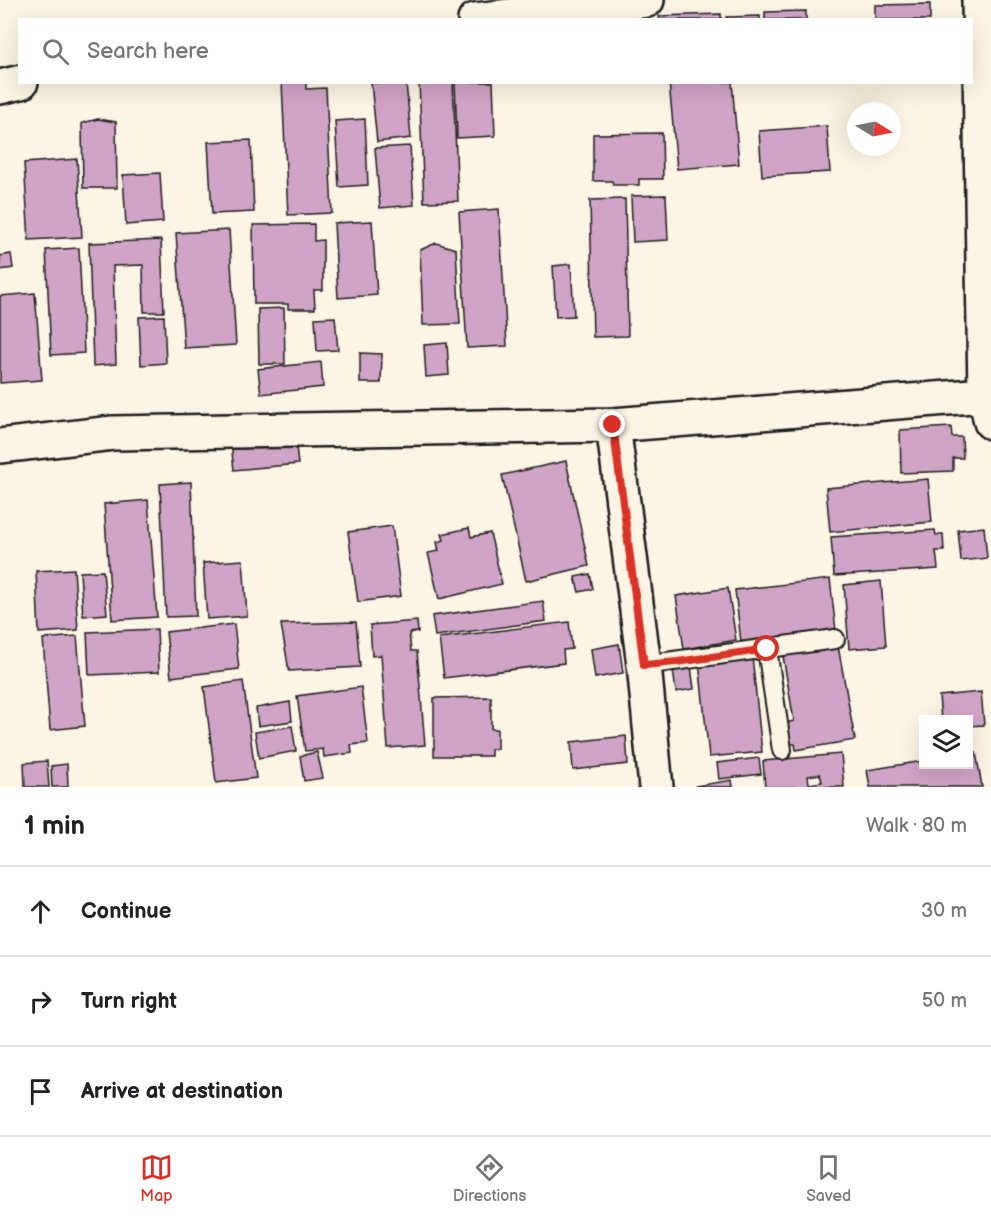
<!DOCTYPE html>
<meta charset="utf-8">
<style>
:root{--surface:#fff;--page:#f6f6f6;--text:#202124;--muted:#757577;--line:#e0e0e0;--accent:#d93025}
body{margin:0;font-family:"Balsamiq Sans",sans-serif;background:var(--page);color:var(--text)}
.controls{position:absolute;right:18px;bottom:18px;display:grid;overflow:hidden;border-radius:0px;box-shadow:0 6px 24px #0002}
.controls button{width:54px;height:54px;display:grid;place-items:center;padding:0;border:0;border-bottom:2px solid var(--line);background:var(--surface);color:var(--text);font:30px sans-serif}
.compass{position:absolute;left:847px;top:102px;width:54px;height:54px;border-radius:50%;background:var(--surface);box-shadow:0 6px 24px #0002;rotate:100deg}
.stop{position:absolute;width:18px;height:18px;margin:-14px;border:4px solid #d93025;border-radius:50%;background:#fff}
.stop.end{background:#d93025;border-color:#fff;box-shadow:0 2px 6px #0008}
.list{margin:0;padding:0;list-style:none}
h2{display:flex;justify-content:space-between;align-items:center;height:78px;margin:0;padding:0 24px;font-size:26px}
h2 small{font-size:20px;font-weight:400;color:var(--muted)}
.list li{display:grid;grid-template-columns:39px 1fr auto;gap:18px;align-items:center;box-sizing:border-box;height:90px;padding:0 24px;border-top:2px solid var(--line)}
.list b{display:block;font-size:22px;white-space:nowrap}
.list em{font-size:20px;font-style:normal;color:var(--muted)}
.icon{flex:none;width:33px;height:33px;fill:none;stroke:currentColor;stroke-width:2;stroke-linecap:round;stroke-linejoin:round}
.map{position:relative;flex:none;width:991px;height:787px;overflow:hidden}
.search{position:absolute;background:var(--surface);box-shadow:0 6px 24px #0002;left:18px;right:18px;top:18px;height:66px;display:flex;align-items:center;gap:15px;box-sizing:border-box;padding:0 21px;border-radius:0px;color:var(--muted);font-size:22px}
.sheet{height:348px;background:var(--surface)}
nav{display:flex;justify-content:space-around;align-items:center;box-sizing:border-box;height:84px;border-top:2px solid var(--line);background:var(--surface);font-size:16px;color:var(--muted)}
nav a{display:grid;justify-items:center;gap:3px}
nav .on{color:var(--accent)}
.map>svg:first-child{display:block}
.building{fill:#d0a4c7;stroke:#1c1c1c;stroke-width:1.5;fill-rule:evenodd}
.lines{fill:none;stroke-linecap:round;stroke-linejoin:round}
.lane-casing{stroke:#1c1c1c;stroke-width:22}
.street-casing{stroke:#1c1c1c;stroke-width:38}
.lane{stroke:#fcf5e5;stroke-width:18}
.street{stroke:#fcf5e5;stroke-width:33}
.route{stroke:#d93025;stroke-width:8}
</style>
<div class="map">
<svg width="991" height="787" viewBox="0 0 991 787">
<rect width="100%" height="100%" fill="#fcf5e5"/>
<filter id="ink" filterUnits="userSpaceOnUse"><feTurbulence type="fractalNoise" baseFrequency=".0167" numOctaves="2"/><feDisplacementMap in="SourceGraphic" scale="12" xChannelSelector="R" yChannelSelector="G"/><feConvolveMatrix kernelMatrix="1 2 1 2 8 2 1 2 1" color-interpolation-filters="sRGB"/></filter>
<g filter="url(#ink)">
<!-- building -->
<g class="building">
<path d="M 930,4 L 930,20 L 875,20 L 875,5 Z"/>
<path d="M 806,11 L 806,20 L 765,20 L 765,12 Z"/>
<path d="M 721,14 L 721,20 L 660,20 L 659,16 Z"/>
<path d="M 760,16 L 760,20 L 726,20 L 726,17 Z"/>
<path d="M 282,82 L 306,82 L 306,89 L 326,88 L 332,213 L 288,215 Z"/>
<path d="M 406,82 L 411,138 L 377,142 L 371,83 Z"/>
<path d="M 419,82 L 453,82 L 458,201 L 424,202 Z"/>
<path d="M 455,82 L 493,82 L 495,136 L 457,138 Z"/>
<path d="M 669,82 L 732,82 L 739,164 L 677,169 Z"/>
<path d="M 98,119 L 116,122 L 117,188 L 83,188 L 82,123 Z"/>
<path d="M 365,119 L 368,185 L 339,187 L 335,121 Z"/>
<path d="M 827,126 L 830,172 L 762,176 L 759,131 Z"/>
<path d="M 662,133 L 663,179 L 639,179 L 639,185 L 613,185 L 612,181 L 593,181 L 593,134 Z"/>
<path d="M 251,140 L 254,212 L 212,214 L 208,142 Z"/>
<path d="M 410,146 L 414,205 L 380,208 L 375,148 Z"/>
<path d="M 77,159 L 82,237 L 29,240 L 24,163 Z"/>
<path d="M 160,173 L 163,222 L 126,225 L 123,175 Z"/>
<path d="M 666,195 L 668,240 L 633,242 L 631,196 Z"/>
<path d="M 625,199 L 628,336 L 593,337 L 590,200 Z"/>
<path d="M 499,209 L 507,346 L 467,348 L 459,212 Z"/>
<path d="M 372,221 L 377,295 L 338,298 L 334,223 Z"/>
<path d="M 314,224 L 314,241 L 323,240 L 323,290 L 314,290 L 315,309 L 288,309 L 288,304 L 254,304 L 253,225 Z"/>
<path d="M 229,230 L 236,345 L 184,348 L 176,233 Z"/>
<path d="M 161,240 L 164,312 L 144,312 L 143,265 L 113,266 L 116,364 L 93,366 L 89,243 Z"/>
<path d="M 436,243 L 456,249 L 460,324 L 423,325 L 420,250 Z"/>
<path d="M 79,248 L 84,353 L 51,355 L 46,250 Z"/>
<path d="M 11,254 L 13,268 L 0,270 L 0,256 Z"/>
<path d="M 571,264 L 574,316 L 556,317 L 553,266 Z"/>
<path d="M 35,293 L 42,380 L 0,383 L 0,296 Z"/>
<path d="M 284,308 L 285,364 L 259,364 L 258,309 Z"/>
<path d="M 164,316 L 166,363 L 141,365 L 139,317 Z"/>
<path d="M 335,317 L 338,350 L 317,351 L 315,318 Z"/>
<path d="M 447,343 L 449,375 L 426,377 L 424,345 Z"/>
<path d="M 360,353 L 382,354 L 381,383 L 360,383 Z"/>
<path d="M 321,362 L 323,387 L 261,394 L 258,369 Z"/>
<path d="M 951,427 L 952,437 L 962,437 L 963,458 L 953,458 L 953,471 L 901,473 L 900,430 Z"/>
<path d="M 295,437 L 298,464 L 234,470 L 231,443 Z"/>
<path d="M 566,461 L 589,566 L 526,581 L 502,475 Z"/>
<path d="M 928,479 L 932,522 L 830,532 L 826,488 Z"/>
<path d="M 191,482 L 196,616 L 166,617 L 160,484 Z"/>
<path d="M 148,500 L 157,617 L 112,620 L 104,504 Z"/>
<path d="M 392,526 L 401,596 L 358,602 L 348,532 Z"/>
<path d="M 984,527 L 987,558 L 961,561 L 958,530 Z"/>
<path d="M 469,528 L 471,537 L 490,533 L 502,584 L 439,599 L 428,553 L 439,551 L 437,542 L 444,540 L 442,534 Z"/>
<path d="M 935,530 L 936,535 L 943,534 L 944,551 L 936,551 L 938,569 L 834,576 L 831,537 Z"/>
<path d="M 243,560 L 247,616 L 207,619 L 203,563 Z"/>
<path d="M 74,569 L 78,630 L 39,633 L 36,571 Z"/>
<path d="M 103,571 L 107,614 L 83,616 L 80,572 Z"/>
<path d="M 590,574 L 593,589 L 579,592 L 575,577 Z"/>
<path d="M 830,579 L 836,631 L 741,642 L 735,590 Z"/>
<path d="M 881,581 L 886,646 L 849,649 L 844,585 Z"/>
<path d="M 728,588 L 736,640 L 684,649 L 676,596 Z"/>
<path d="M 543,601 L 546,621 L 435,636 L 432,616 Z"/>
<path d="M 417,621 L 418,632 L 409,633 L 411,651 L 417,651 L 425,745 L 388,748 L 381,655 L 372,656 L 370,625 Z"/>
<path d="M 356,622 L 360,667 L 289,671 L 281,624 Z"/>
<path d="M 569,622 L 572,649 L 563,650 L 564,663 L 444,678 L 439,638 Z"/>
<path d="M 234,624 L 239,669 L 171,677 L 166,632 Z"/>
<path d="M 157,629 L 159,672 L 89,675 L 87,632 Z"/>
<path d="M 77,636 L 85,726 L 50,730 L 43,639 Z"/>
<path d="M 619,644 L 623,673 L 595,678 L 591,649 Z"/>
<path d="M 838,646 L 855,740 L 796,750 L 795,744 L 790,744 L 786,723 L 794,721 L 783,656 Z"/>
<path d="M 752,656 L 762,752 L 709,757 L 699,662 Z"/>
<path d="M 691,667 L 694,689 L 676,692 L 673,670 Z"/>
<path d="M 243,681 L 256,778 L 216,783 L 204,687 Z"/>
<path d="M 361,687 L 368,743 L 351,745 L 352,753 L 324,757 L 323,749 L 305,751 L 297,696 Z"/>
<path d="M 981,692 L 984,725 L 968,726 L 968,720 L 941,720 L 939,696 Z"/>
<path d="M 491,697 L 491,729 L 497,729 L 497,749 L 491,749 L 491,756 L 434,756 L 434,698 Z"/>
<path d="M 290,702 L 292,721 L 258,726 L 256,708 Z"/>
<path d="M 292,726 L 296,751 L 259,758 L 255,732 Z"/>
<path d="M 626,736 L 628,764 L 573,770 L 571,742 Z"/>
<path d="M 317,752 L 323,778 L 304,781 L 300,756 Z"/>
<path d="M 976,752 L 982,787 L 870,787 L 867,770 L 924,761 L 924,764 L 968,764 L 968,753 Z"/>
<path d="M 841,754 L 844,787 L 765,787 L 763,761 ZM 820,774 L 822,782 L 809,784 L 808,776 Z"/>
<path d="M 759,758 L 761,774 L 719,779 L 717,763 Z"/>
<path d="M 47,761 L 49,787 L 25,787 L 24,763 Z"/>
<path d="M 67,764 L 68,787 L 52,787 L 51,766 Z"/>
<path d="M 732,780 L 733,787 L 697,787 L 696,786 Z"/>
</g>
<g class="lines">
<!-- lane casing -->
<g class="lane-casing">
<g id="lane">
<path d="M 767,649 L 782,750"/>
<path d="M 644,665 L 835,639"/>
</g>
</g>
<!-- street casing -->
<g class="street-casing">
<g id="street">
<path d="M 979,0 L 985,395 L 991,422"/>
<path d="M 475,20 L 647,0"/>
<path d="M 0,87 L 21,82"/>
<path d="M 613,425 L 644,665 L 656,787"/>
<path d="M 0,446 L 113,433 L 613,425 L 985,395"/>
</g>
</g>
<!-- lane -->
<use href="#lane" class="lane"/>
<!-- street -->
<use href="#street" class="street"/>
</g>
</g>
<g class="lines" filter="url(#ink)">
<!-- route -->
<path class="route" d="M 613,425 L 644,665 L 677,662 L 767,649"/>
</g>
</svg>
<div class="controls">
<button><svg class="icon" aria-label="layers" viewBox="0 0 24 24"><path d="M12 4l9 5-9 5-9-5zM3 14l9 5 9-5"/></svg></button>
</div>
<svg class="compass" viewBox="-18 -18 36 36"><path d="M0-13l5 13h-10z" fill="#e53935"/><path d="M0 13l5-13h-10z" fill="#757577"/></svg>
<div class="stop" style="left:767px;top:649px"></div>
<div class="stop end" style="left:613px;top:425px"></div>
<div class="search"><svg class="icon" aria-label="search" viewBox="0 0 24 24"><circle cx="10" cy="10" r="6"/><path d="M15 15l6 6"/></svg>Search here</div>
</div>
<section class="sheet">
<h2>1 min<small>Walk · 80 m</small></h2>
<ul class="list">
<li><svg class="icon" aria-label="ahead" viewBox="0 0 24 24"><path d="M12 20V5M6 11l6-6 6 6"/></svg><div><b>Continue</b></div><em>30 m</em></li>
<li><svg class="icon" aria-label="right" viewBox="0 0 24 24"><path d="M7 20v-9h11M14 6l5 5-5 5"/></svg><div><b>Turn right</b></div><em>50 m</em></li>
<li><svg class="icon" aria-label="arrive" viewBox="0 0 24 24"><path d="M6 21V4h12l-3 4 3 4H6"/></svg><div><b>Arrive at destination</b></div></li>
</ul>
</section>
<nav>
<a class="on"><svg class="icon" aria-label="map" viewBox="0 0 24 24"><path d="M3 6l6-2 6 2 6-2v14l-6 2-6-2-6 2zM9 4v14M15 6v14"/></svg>Map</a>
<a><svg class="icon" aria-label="directions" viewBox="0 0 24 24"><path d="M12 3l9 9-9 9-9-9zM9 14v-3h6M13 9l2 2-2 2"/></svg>Directions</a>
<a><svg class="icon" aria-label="saved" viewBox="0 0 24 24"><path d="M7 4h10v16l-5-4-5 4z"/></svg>Saved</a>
</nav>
